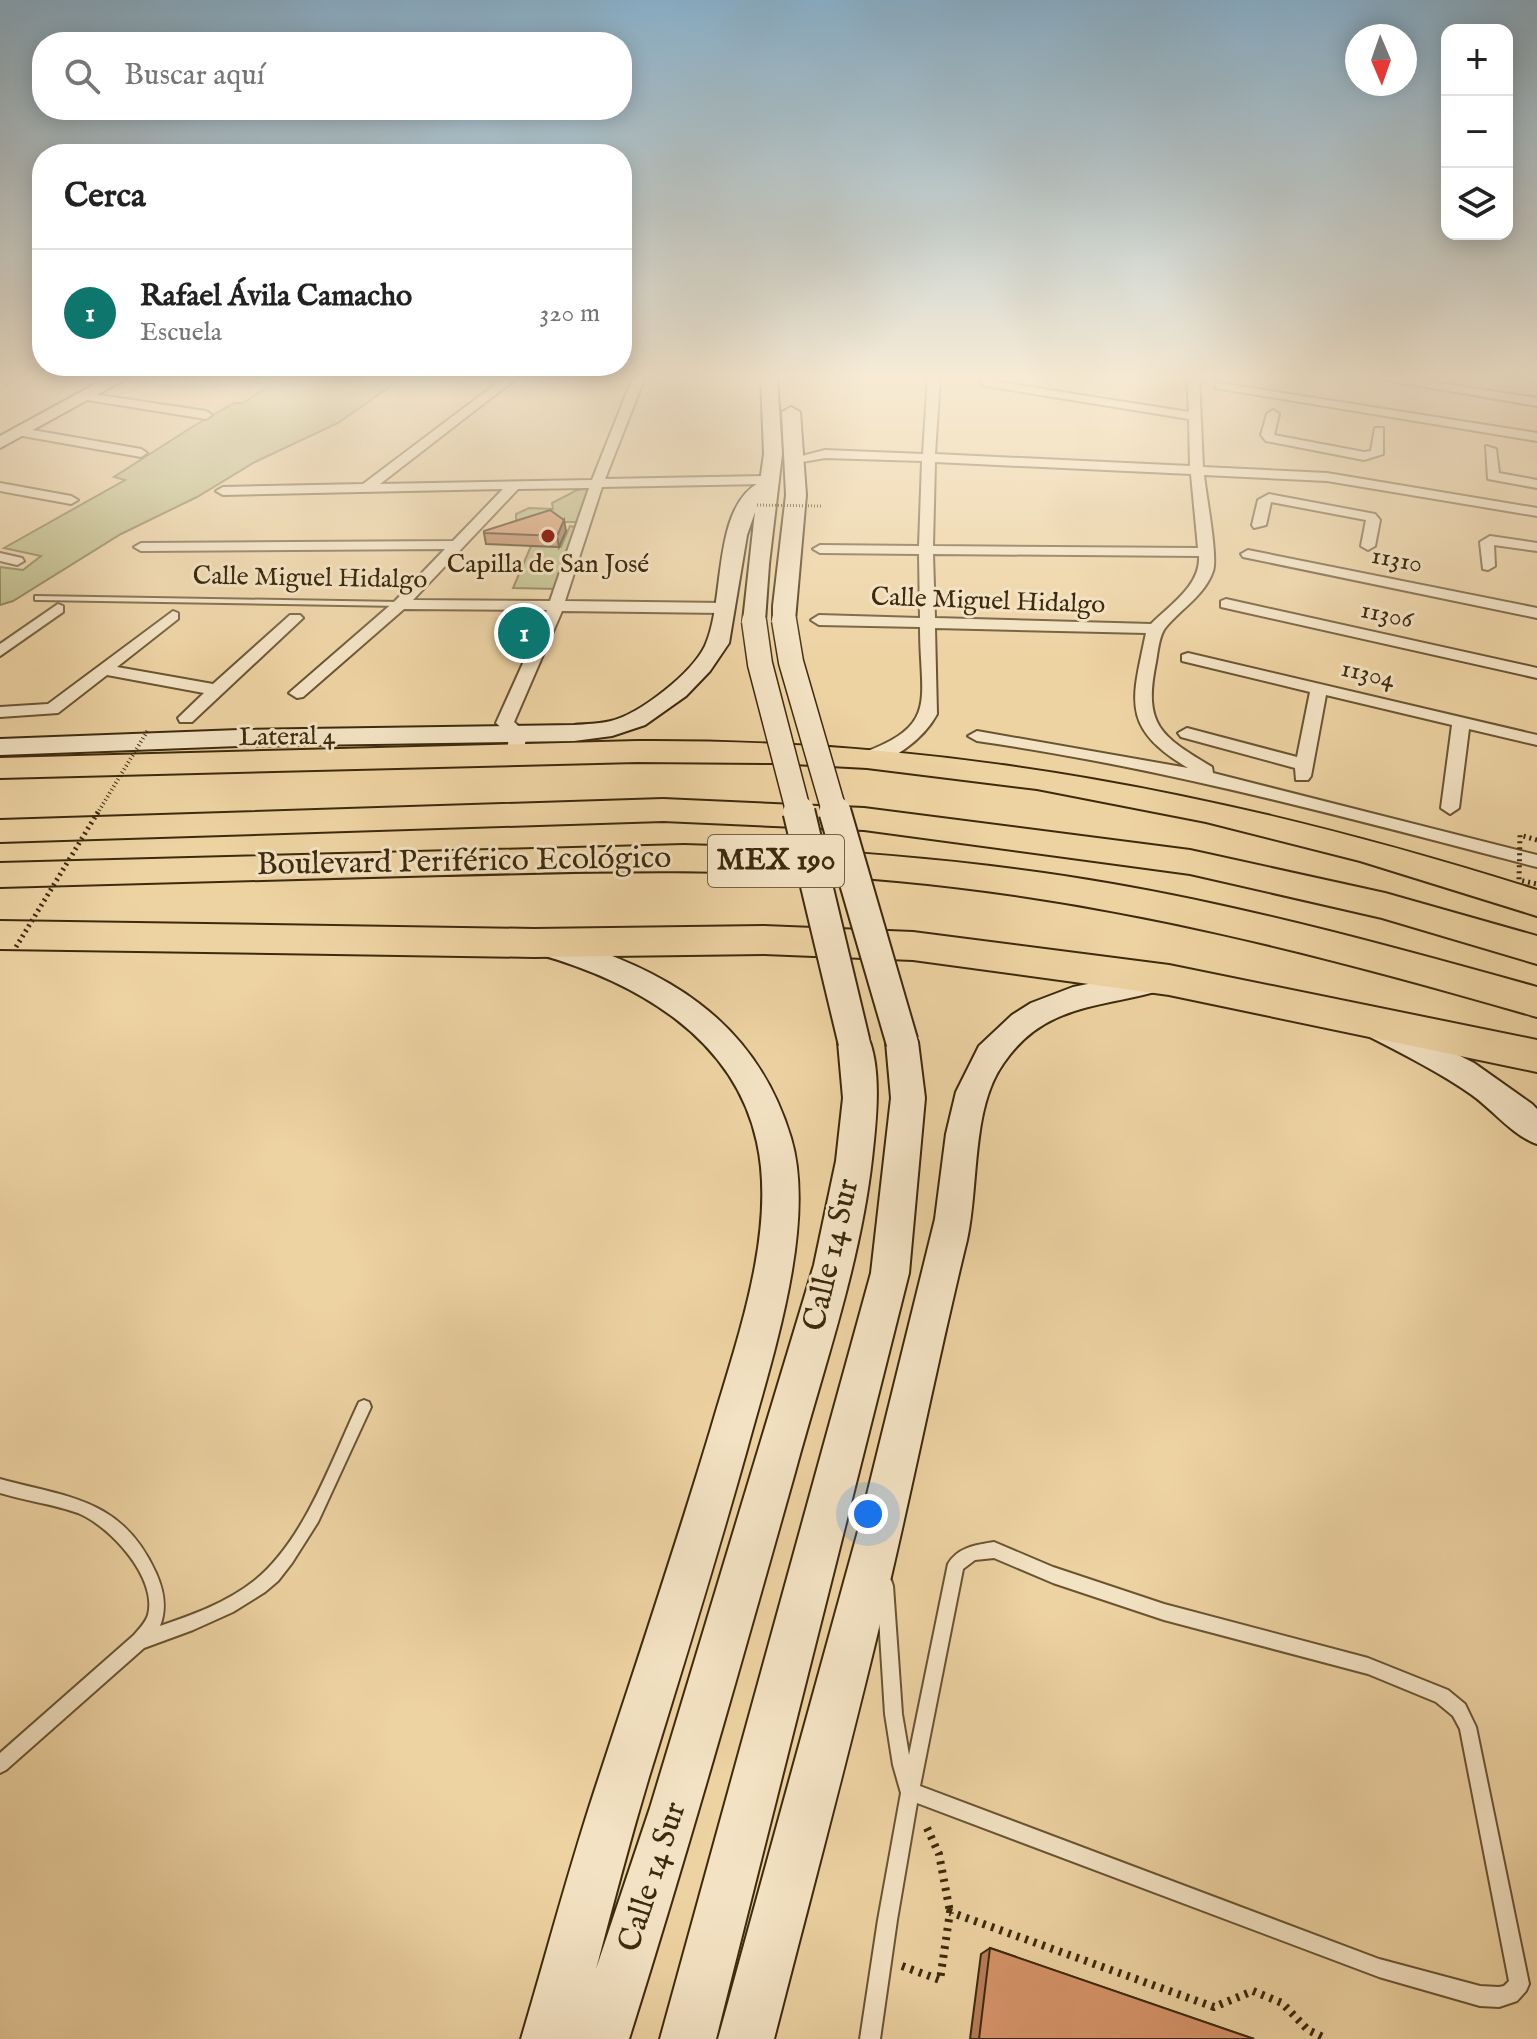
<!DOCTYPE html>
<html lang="es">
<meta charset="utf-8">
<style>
:root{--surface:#fff;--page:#f6f6f6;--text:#222;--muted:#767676;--line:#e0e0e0;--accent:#0f766e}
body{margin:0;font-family:"IM FELL English",serif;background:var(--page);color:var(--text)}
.controls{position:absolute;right:24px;top:24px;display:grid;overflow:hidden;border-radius:16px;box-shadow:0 4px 20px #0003}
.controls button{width:72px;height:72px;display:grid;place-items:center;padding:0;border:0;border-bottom:2px solid var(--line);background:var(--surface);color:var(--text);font:40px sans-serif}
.compass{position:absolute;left:1345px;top:24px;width:72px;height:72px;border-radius:50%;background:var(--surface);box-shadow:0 4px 20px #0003;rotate:178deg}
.you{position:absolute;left:868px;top:1514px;width:28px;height:28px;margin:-20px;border:6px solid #fff;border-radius:50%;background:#1a73e8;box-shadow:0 0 0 12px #1a73e833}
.badge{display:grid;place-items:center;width:52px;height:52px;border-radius:50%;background:var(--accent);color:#fff;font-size:26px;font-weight:700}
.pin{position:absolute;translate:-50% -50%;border:4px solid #fff;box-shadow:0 2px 8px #0006}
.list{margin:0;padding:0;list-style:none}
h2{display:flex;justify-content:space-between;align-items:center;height:104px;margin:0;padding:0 32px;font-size:34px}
h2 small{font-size:26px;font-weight:400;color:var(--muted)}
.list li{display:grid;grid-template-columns:52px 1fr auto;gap:24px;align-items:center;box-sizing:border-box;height:128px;padding:0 32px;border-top:2px solid var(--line)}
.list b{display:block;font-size:30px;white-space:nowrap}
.list p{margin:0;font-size:26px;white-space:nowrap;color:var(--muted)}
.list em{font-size:26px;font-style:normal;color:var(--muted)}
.icon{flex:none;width:44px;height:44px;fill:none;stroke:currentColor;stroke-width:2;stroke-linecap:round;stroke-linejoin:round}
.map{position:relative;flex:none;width:1537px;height:2039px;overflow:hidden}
.search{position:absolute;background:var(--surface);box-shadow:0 4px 20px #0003;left:32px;top:32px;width:600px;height:88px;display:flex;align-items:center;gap:20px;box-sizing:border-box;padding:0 28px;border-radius:32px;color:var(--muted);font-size:30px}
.panel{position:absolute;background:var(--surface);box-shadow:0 4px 20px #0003;left:32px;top:144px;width:600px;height:232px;border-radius:32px}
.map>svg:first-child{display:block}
.green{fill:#b9bb84;stroke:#7b7248;stroke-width:2}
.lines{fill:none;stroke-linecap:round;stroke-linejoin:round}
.lane-casing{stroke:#695432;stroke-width:4}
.street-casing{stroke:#695432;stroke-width:4}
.secondary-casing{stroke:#3d2a0d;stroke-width:4}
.highway-casing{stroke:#3d2a0d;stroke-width:4}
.path{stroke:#3d2a0d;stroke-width:8;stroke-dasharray:3 6;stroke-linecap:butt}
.lane{fill:#f3e2c3;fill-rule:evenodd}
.street{fill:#f3e2c3;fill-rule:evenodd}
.secondary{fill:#f3e2c3;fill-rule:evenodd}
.highway{fill:#edd2a2;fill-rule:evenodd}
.secondary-bridge-far1-casing{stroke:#3d2a0d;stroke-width:27;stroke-linecap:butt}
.secondary-bridge-casing{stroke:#3d2a0d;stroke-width:35;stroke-linecap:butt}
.path-bridge-far2{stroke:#3d2a0d;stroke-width:3;stroke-dasharray:1 2;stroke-linecap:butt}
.path-bridge-far1{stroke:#3d2a0d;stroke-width:4;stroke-dasharray:1 3;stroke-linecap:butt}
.path-bridge{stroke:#3d2a0d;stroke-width:5;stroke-dasharray:2 4;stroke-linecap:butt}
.secondary-bridge-far1{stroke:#f3e2c3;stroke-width:24}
.secondary-bridge{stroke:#f3e2c3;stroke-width:31}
.wall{fill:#b77e5a;stroke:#3d2a0d;stroke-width:2}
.shaded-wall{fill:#95674a;stroke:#3d2a0d;stroke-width:2}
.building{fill:#d59369;stroke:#3d2a0d;stroke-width:2}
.poi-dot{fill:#8f2418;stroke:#f3e2c3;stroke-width:3}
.labels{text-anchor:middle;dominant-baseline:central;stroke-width:6;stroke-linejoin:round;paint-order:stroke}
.far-street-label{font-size:26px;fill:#3d2a0d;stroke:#f3e2c3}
.far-poi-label{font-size:26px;fill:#3d2a0d;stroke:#f3e2c3}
.shield{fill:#f3e2c3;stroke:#746144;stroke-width:2}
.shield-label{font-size:30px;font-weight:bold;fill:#3d2a0d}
.street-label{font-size:32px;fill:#3d2a0d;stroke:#f3e2c3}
</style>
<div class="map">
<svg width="1537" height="2039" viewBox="0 0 1537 2039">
<rect width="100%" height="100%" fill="#edd2a2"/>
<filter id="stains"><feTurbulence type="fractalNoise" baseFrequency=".0025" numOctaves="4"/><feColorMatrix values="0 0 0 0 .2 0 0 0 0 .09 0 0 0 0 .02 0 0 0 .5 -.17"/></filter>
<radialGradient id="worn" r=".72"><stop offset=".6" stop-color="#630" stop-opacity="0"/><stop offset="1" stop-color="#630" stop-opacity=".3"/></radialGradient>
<!-- green -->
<g class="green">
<path d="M 282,377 L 404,377 L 338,423 L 255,462 L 197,497 L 121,534 L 13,601 L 0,605 L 0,567 L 23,570 L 41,556 L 4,548 L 125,480 L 114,477 L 192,427 L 234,403 L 243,403 Z"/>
<path d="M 591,487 L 585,497 L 588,501 L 558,589 L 513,588 L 531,546 L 561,547 L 570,526 L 574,527 L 577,522 L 521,522 L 516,519 L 516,514 L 529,508 L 553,509 L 552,503 L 577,490 Z"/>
</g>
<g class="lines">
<!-- lane casing -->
<g class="lane-casing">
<g id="lane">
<path d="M 35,596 L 400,602 L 404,604 L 400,606 L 38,600 L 35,600 Z"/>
<path d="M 364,1400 L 369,1402 L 371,1407 L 318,1522 L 292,1563 L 278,1581 L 265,1592 L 233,1612 L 193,1630 L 144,1648 L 6,1770 L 0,1773 L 0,1753 L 134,1635 C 139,1629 146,1622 148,1615 C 158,1578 110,1526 78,1513 C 53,1504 26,1501 0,1493 L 0,1479 C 69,1498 122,1498 156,1573 C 164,1591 167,1608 160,1626 C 192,1615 226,1603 254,1581 C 305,1540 331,1461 359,1402 Z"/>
<path d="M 994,1542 L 1053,1567 L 1164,1604 L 1368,1658 L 1448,1690 L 1465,1704 L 1476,1727 L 1529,1984 L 1526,1991 L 1517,2001 L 1499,2007 L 1480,2006 L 1379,1977 L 917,1803 L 897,1920 L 880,2039 L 860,2039 L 878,1920 L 901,1793 L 893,1765 L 885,1714 L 877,1586 L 879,1580 L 885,1578 L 891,1580 L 893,1586 L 902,1714 L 909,1755 L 948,1564 C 958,1547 976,1545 994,1542 ZM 994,1558 L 1053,1583 L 1164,1620 L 1368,1674 L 1436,1702 L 1453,1716 L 1460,1729 L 1509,1981 L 1504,1986 L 1499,1987 L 1480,1986 L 1379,1959 L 920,1786 L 963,1569 L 975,1560 Z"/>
</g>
</g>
<!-- street casing -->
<g class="street-casing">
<g id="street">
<path d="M 6,377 L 21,377 L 7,384 L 1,381 Z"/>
<path d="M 235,377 L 268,377 L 271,380 L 265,383 Z"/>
<path d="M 505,377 L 518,377 L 380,484 L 592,480 L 633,377 L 645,377 L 605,479 L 770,476 L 777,480 L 770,484 L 602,487 L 565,601 L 724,603 L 732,608 L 724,613 L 562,611 L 514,722 L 527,734 L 522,758 L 510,758 L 507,754 L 509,735 L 496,723 L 547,610 L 404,609 L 303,697 L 297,698 L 289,693 L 395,601 L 445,549 L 141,551 L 134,547 L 141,543 L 453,541 L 503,489 L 223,495 L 216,491 L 223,487 L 363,484 ZM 589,488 L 550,601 L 413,600 L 518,489 Z"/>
<path d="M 928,377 L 940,377 L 935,454 L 1190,466 L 1189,419 L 986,386 L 980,383 L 986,380 L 1189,412 L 1187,377 L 1199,377 L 1203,467 L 1327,473 L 1537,508 L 1537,516 L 1327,481 L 1204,475 C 1206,495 1218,557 1213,571 C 1205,595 1181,609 1166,627 C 1159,635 1158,651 1156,662 C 1143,725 1160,736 1212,767 L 1213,773 L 1537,855 L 1537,867 C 1351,819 1167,768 977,741 L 968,736 L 977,731 L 1188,768 C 1120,727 1132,701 1146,633 L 935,628 L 937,714 C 925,737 888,769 860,762 L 857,758 L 860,754 C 940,725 920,702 920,627 L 819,625 L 811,620 L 819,615 L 920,618 L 919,554 L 820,553 L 813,549 L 820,545 L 919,546 L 922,461 L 825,458 L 796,463 L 790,459 L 825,450 L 923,454 ZM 935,462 L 1191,474 L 1198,548 L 933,546 ZM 933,554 L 1199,556 C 1201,585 1170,605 1151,624 L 935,618 Z"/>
<path d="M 1368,377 L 1398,377 L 1537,398 L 1537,406 Z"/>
<path d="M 1219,383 L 1537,433 L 1537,441 L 1215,388 L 1215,384 Z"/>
<path d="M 85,393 L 206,411 L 212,415 L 206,419 L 81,399 L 81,395 Z"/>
<path d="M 1273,410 L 1279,414 L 1274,435 L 1364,452 L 1371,451 L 1375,428 L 1383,428 L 1383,454 L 1364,460 L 1266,441 L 1261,435 L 1267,414 Z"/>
<path d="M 21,428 L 141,449 L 147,453 L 141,457 L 17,435 L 17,429 Z"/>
<path d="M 1486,446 L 1496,449 L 1499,473 L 1537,480 L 1537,488 L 1488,479 Z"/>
<path d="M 0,483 L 71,496 L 78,500 L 71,504 L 0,491 Z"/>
<path d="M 1269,494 L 1375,514 L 1380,520 L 1375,546 L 1368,550 L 1361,546 L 1366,520 L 1271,502 L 1266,525 L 1254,528 L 1252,525 L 1258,500 Z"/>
<path d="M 1490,536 L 1537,543 L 1537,551 L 1494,545 L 1495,566 L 1488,570 L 1483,569 L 1480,542 Z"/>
<path d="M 1248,550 L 1537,608 L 1537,618 L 1243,557 L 1241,554 Z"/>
<path d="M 0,553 L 22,558 L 24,561 L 17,565 L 0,561 Z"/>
<path d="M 1226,599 L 1537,668 L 1537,678 L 1221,607 L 1221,601 Z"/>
<path d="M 58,604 L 63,606 L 63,612 L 0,656 L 0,644 Z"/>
<path d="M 173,611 L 178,613 L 178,619 L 117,667 L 213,684 L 290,615 L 300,615 L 303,618 L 192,722 L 180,722 L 178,718 L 204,693 L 107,675 L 58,713 L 0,717 L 0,707 L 48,704 Z"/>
<path d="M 1188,653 L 1537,735 L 1537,745 L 1469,729 L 1459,808 L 1450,814 L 1441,808 L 1452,725 L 1326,695 L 1311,776 L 1308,780 L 1296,780 L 1295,768 L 1181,737 L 1178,733 L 1187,728 L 1297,757 L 1310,692 L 1182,661 L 1182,655 Z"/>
</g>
</g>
<!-- secondary casing -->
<g class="secondary-casing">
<g id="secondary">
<path d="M 108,377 L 129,377 L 0,448 L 0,436 Z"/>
<path d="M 761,377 L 777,377 L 782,454 L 769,564 L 765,621 L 754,628 L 743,621 L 755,512 L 747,535 L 729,643 L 710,671 L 686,696 L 645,725 L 612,736 L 574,741 L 239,746 L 0,755 L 0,739 L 239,730 L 574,725 C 586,724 599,724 611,721 C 640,714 692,673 705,646 C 726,601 711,508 760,482 L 764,454 Z"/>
<path d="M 791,407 L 800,412 L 806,495 L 795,620 L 784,627 L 773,620 L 773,606 L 786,495 L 782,412 Z"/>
<path d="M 549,935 C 663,967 755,1018 791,1138 C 817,1225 771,1361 748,1446 C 717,1557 683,1667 649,1777 C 630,1840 613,1905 596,1969 L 650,1808 L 814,1265 L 836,1161 L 843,1098 L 838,1042 L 842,1033 L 854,1030 L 866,1033 C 883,1065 876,1123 872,1159 C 860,1266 822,1372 794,1476 C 741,1664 688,1852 629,2039 L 521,2039 C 547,1952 570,1863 599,1777 C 637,1661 676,1545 711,1428 C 736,1342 777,1232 757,1142 C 734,1036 634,981 538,954 L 534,946 L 538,938 Z"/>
<path d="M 1151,971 L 1162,974 L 1167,982 L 1162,990 C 1101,1008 1044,1003 1003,1064 C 971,1109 979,1187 967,1240 C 938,1358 915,1476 887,1594 C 852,1743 812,1891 774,2039 L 718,2039 L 858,1531 L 935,1219 L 946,1134 L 956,1092 L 979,1046 L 1012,1015 L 1031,1003 L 1073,987 Z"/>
<path d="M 1379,1015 L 1474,1063 L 1532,1104 L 1537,1109 L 1537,1144 C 1513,1136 1493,1110 1472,1095 C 1439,1072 1403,1054 1368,1036 L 1363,1027 L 1368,1018 Z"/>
<path d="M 902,1030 L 914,1033 L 918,1042 L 925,1098 L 909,1273 L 716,2039 L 660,2039 L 871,1273 L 891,1098 L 886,1042 L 890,1033 Z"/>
</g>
</g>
<!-- highway casing -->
<g class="highway-casing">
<g id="highway">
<path d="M 637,741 C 954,739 1236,795 1537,890 L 1537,916 L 1360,861 L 1206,822 L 1037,789 L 867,768 L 775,763 L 637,762 L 0,778 L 0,758 Z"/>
<path d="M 663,799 L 864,808 L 1190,850 L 1385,893 L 1537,936 L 1537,964 L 1382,918 L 1190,874 L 864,830 L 663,821 L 0,842 L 0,820 Z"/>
<path d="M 684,845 C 828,849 971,859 1113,884 C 1256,909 1397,948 1537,987 L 1537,1017 C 1327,956 1116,901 897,881 C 744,867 598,871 445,875 C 296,879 148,883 0,887 L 0,863 Z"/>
<path d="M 0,921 L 534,929 L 764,926 L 913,932 L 1169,965 L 1537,1040 L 1537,1072 L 1169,995 L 913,960 L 764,954 L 534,957 L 0,949 Z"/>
</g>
</g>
<!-- path -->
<g class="path">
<path d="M 927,1828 L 939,1854 L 950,1912"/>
<path d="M 902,1966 L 940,1980 L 950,1912 L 1214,2007 L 1253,1991 L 1282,2003 L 1308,2030 L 1327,2039"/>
</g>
<!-- lane -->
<use href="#lane" class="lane"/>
<!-- street -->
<use href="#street" class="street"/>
<!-- secondary -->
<use href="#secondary" class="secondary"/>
<!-- highway -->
<use href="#highway" class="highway"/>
<!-- secondary-bridge-far1 casing -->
<g class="secondary-bridge-far1-casing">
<g id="secondary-bridge-far1">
<path d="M 784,620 L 791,662 L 835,814"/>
<path d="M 754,621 L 760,664 L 799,814"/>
</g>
</g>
<!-- secondary-bridge casing -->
<g class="secondary-bridge-casing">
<g id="secondary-bridge">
<path d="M 799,812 L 854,1042"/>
<path d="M 835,812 L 902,1042"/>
</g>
</g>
<!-- path-bridge-far2 -->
<path class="path-bridge-far2" d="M 757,505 L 821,506"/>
<!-- path-bridge-far1 -->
<path class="path-bridge-far1" d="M 97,814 L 148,730"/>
<!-- path-bridge -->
<g class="path-bridge">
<path d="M 1537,840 L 1520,835 L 1519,880 L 1537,884"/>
<path d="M 16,947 L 98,812"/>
</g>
<!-- secondary-bridge-far1 -->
<use href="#secondary-bridge-far1" class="secondary-bridge-far1"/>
<!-- secondary-bridge -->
<use href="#secondary-bridge" class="secondary-bridge"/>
</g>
<!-- wall -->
<g class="wall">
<path d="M 566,531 L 559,547 L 486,544 L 484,533 Z"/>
<path d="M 990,1948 L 1254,2039 L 970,2039 L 981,1954 Z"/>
</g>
<!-- shaded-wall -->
<path class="shaded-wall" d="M 564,520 L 566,531 L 559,547 L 557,536 Z"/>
<!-- building -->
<g class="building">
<path d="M 550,510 L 564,520 L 557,536 L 484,533 L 484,531 Z"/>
<path d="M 990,1948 L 1254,2039 L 979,2039 Z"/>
</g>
<!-- sky -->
<linearGradient id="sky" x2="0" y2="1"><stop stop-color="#89b4d1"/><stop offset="0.57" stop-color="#f7ebd5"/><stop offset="1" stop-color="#f7ebd5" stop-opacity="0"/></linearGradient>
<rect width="1537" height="663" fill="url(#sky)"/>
<!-- markers -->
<circle class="poi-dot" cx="548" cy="536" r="8"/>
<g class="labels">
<!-- far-street labels -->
<g class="far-street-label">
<text transform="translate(1397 560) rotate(11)">11310</text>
<text transform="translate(310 578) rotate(1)">Calle Miguel Hidalgo</text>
<text transform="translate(988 601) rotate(2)">Calle Miguel Hidalgo</text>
<text transform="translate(1387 615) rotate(12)">11306</text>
<text transform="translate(1368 674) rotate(13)">11304</text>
<text transform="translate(287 737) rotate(-1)">Lateral 4</text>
</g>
<!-- far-poi labels -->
<g class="far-poi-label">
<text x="548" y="564">Capilla de San José</text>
</g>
<!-- shield labels -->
<rect class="shield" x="708" y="835" width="136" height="52" rx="6"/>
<g class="shield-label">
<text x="776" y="861">MEX 190</text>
</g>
<!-- street labels -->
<g class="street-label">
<text transform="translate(464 862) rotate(-1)">Boulevard Periférico Ecológico</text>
<text transform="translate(832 1255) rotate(-77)">Calle 14 Sur</text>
<text transform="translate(653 1877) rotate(-72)">Calle 14 Sur</text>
</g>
</g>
<rect width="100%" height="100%" filter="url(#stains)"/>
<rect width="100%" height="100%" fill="url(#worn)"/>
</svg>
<div class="controls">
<button>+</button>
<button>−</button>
<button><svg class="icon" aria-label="layers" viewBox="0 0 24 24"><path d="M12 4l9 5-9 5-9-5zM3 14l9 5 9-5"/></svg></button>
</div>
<svg class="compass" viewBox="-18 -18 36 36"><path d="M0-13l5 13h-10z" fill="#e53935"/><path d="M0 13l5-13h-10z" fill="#767676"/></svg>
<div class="you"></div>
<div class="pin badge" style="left:524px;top:633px">1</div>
<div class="search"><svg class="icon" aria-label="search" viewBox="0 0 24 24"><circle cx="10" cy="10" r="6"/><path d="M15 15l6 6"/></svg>Buscar aquí</div>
<section class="panel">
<h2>Cerca<small></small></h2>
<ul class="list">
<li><span class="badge">1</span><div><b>Rafael Ávila Camacho</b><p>Escuela</p></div><em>320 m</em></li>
</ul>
</section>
</div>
